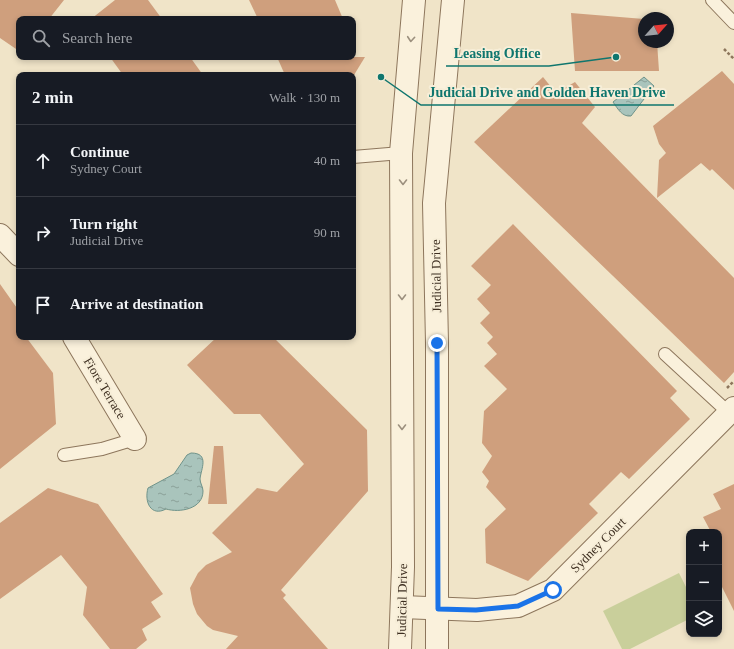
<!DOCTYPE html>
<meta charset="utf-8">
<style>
:root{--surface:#171b24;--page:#242831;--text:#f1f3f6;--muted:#9ea1a6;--line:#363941}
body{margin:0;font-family:Georgia,serif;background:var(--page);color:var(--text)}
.controls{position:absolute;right:12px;bottom:12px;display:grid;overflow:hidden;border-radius:8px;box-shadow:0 2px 6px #0003}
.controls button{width:36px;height:36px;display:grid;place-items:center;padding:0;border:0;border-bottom:1px solid var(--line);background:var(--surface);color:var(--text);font:20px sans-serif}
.compass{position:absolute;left:638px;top:12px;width:36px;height:36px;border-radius:50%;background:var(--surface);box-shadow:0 2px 6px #0003;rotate:63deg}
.stop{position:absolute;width:12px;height:12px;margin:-9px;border:3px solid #1a73e8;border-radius:50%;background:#fff}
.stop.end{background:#1a73e8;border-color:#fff;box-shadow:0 1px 4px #0008}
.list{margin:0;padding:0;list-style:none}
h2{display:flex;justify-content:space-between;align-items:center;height:52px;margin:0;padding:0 16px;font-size:17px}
h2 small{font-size:13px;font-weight:400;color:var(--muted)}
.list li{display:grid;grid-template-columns:26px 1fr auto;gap:12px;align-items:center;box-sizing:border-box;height:72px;padding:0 16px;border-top:1px solid var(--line)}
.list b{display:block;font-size:15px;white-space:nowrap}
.list p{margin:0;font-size:13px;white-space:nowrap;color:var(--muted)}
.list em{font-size:13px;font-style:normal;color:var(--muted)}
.icon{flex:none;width:22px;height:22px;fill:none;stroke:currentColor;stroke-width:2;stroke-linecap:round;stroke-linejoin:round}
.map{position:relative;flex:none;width:734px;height:649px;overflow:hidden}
.search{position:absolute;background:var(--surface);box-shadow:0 2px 6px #0003;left:16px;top:16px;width:340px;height:44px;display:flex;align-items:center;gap:10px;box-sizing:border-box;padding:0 14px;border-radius:8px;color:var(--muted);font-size:15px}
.panel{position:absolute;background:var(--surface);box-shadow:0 2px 6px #0003;left:16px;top:72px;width:340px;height:268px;border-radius:8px}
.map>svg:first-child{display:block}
.pitch{fill:#c9cf9b}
.water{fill:url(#water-ripples);stroke:#6f938a}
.building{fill:#cf9f7d}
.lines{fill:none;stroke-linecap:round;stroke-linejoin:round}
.service-casing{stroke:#8d765c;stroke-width:14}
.minor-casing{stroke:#8d765c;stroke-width:24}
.tertiary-casing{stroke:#8d765c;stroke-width:24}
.path{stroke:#8d765c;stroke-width:2.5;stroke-dasharray:3 2;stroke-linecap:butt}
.service{stroke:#faf1dc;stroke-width:12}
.minor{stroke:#faf1dc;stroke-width:22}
.tertiary{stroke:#faf1dc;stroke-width:22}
.oneway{stroke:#9c907e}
.route{stroke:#1a73e8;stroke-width:5}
.labels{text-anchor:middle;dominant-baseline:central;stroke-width:4;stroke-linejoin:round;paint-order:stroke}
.street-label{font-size:13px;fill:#3d2e20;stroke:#f7eed8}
.leader{fill:none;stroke:#0f766e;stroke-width:1.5}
.callout-dot{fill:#0f766e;stroke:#f7eed8;stroke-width:1.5}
.callout-label{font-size:14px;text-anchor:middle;font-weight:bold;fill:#0f766e;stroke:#f7eed8;stroke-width:4;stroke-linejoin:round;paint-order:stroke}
</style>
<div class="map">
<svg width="734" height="649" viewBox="0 0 734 649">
<defs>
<pattern id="water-ripples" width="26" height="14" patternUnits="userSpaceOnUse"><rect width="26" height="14" fill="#a9c4bc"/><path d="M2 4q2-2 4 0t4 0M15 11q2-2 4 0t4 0" fill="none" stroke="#8ba098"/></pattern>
</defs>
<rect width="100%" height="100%" fill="#f0e4c8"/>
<!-- pitch -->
<path class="pitch" d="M 679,573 L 689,593 L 689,619 L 630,649 L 622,649 L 603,611 Z"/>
<!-- water -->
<g class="water">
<path d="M 644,77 L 654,86 L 631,116 C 622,117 618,109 613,102 Z"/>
<path d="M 191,453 C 210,453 201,469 200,479 C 200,483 203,487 203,491 C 203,509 180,513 166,509 C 151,517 144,502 148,488 L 174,474 L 187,455 Z"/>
</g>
<!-- building -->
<g class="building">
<path d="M 0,0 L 64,0 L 49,19 L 19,19 L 19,51 L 0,38 Z"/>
<path d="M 115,0 L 148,0 L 162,19 L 91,19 Z"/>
<path d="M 249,0 L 335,0 L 343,19 L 258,19 Z"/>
<path d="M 571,13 L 644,19 L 644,42 L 657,42 L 659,71 L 575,71 Z"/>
<path d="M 110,57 L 190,57 L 203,75 L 123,75 Z"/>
<path d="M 277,57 L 365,57 L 354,75 L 285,75 Z"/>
<path d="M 722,71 L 734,84 L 734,190 L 712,169 L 710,171 L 701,163 L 657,198 L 659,160 L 666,153 L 659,144 L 653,126 Z"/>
<path d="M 543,77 L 556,93 L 575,82 L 595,107 L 582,123 L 734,278 L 734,372 L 724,383 L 474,142 Z"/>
<path d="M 513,224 L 677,391 L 670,398 L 690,419 L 629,479 L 621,472 L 589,504 L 598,513 L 528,581 L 486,563 L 485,529 L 506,509 L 486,487 L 489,481 L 482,472 L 492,456 L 482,443 L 484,411 L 507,389 L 484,366 L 497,354 L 487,343 L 493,337 L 480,323 L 490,313 L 477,299 L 491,285 L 471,266 Z"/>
<path d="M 0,284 L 19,311 L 19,337 L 26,337 L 53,373 L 56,424 L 0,469 Z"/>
<path d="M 217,337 L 273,337 L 367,430 L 368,491 L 281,590 L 286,595 L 283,598 L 328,649 L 226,649 L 238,636 L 213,630 L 207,626 L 197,614 L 193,604 L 190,588 L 198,573 L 206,565 L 232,552 L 212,533 L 257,488 L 277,492 L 304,464 L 260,414 L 234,414 L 187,365 Z"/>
<path d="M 214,446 L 223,446 L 227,504 L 208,504 Z"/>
<path d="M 734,484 L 734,611 L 719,581 L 719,532 L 711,532 L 703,517 L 721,509 L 713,494 Z"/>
<path d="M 48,488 L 98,504 L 163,594 L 151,602 L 161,617 L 142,629 L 147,640 L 136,649 L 110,649 L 83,615 L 87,587 L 61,555 L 0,599 L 0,523 Z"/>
</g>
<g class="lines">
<!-- service casing -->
<g class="service-casing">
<g id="service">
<path d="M 712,0 L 734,23"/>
<path d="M 353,157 L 401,153"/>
<path d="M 665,354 L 729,413"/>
<path d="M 64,455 L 102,449 L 135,439"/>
</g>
</g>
<!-- minor casing -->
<g class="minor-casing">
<g id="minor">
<path d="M 0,235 L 19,255"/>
<path d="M 74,337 L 135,439"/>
<path d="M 402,607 L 477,610 L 518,606 L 553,590 L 734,408"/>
</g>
</g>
<!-- tertiary casing -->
<g class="tertiary-casing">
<g id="tertiary">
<path d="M 400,649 L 403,567 L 401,153 L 414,0"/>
<path d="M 437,649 L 437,343 L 434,203 L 453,0"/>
</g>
</g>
<!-- path -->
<g class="path">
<path d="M 724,49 L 734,59"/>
<path d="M 727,388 L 734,381"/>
</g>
<!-- service -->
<use href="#service" class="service"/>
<!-- minor -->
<use href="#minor" class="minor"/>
<!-- tertiary -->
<use href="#tertiary" class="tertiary"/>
</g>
<!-- one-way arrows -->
<defs><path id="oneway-chevron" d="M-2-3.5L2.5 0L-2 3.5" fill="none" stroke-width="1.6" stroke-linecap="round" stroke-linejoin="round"/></defs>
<g class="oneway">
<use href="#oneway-chevron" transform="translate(411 39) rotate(95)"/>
<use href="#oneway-chevron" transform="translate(403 182) rotate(90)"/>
<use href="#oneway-chevron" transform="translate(402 297) rotate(90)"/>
<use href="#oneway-chevron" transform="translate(402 427) rotate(90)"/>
</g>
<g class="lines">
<!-- route -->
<path class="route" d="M 437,343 L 438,609 L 476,610 L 518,606 L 553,590"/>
</g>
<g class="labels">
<!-- street labels -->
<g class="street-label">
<text transform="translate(436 276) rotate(-91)">Judicial Drive</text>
<text transform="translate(105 388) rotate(59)">Fiore Terrace</text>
<text transform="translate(598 545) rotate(-45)">Sydney Court</text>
<text transform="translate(402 600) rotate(-89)">Judicial Drive</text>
</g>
</g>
<!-- callouts -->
<path class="leader" d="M616 57L549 66H446M381 77L421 105H674"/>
<g class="callout-dot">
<circle cx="616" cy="57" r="4"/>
<circle cx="381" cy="77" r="4"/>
</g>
<g class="callout-label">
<text x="497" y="58">Leasing Office</text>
<text x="547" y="97">Judicial Drive and Golden Haven Drive</text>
</g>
</svg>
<div class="controls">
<button>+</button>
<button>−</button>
<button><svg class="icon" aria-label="layers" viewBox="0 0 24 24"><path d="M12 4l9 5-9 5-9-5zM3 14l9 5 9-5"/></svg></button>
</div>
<svg class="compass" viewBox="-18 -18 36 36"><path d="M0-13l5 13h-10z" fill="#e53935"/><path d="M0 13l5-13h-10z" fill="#9ea1a6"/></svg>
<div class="stop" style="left:553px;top:590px"></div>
<div class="stop end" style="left:437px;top:343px"></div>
<div class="search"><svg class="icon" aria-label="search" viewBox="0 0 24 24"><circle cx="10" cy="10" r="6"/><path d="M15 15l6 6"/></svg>Search here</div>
<section class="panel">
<h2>2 min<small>Walk · 130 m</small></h2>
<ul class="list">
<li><svg class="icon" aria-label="ahead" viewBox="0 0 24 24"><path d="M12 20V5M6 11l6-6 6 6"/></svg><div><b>Continue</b><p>Sydney Court</p></div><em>40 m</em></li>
<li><svg class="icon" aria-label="right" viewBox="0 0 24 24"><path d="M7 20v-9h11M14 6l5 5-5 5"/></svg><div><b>Turn right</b><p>Judicial Drive</p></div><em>90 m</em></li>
<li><svg class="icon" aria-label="arrive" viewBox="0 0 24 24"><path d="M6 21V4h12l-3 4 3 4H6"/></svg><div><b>Arrive at destination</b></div></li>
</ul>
</section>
</div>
